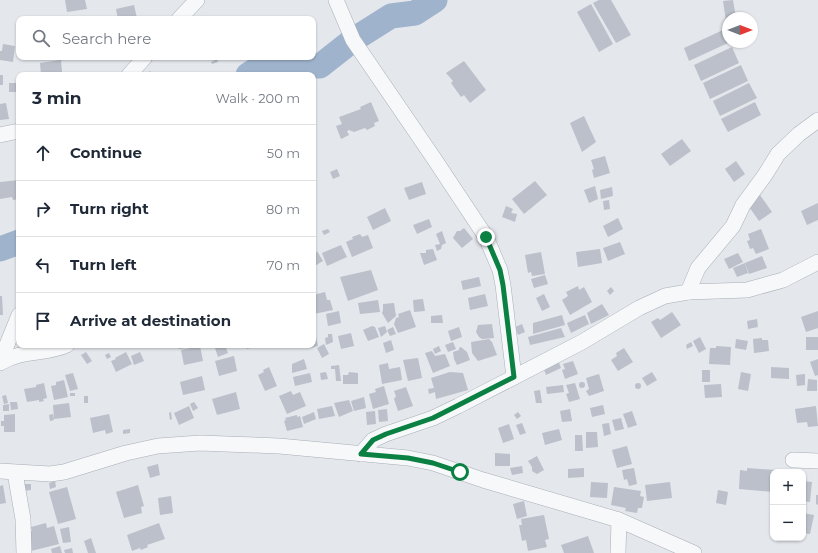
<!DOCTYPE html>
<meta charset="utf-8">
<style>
:root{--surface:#fff;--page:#f2f2f3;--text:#1f2937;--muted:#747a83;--line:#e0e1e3}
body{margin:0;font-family:Montserrat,sans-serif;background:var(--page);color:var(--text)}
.controls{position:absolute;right:12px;bottom:12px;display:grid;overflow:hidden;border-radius:8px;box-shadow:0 1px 3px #0004}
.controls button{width:36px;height:36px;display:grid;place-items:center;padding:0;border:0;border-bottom:1px solid var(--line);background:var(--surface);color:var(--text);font:20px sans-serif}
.compass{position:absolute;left:722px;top:12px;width:36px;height:36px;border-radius:50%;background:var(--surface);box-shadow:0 1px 3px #0004;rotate:90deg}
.stop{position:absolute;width:12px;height:12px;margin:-9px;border:3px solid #0b8043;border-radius:50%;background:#fff}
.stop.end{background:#0b8043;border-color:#fff;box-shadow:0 1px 4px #0008}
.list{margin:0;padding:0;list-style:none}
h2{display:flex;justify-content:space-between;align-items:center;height:52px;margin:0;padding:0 16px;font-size:17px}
h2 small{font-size:13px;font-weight:400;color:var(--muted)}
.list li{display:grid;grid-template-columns:26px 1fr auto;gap:12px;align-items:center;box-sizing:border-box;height:56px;padding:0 16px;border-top:1px solid var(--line)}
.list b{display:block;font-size:15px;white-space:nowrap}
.list em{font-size:13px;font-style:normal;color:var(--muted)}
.icon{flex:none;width:22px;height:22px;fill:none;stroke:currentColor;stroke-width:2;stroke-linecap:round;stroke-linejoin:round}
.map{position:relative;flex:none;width:818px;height:553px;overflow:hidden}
.search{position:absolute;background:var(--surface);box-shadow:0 1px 3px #0004;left:16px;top:16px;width:300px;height:44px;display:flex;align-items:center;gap:10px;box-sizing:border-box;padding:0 14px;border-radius:8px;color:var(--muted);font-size:15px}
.panel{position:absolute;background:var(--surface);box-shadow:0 1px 3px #0004;left:16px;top:72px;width:300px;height:276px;border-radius:8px}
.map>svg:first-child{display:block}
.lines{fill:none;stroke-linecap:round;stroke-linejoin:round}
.river{stroke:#9fb4cc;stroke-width:25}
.building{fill:#bbc0ca}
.minor-casing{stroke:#a9aeb7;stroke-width:16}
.minor{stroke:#f7f8fa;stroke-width:15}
.route{stroke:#0b8043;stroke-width:5}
</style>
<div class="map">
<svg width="818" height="553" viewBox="0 0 818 553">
<rect width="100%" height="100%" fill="#e4e7ec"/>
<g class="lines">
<!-- river -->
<g class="river">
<path d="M 248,75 L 274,58 L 292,66 L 320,66 L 353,40 L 391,16 L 415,13 L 435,0"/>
<path d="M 0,249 L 19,242"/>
</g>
</g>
<!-- building -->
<g class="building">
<path d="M 65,0 L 85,0 L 87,9 L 67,12 Z"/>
<path d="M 599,0 L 611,0 L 631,35 L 616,43 L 593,3 Z"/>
<path d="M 733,0 L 736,18 L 728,18 L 728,21 L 726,21 L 723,1 Z"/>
<path d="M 591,4 L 613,44 L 599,52 L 577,12 Z"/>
<path d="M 134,5 L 137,18 L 118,19 L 116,9 Z"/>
<path d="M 723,30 L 728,43 L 689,61 L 684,48 Z"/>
<path d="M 3,44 L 15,46 L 13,62 L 0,60 L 0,51 L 2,51 Z"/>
<path d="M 732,47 L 739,63 L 701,81 L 694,65 Z"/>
<path d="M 43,57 L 56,57 L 56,58 L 43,60 Z"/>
<path d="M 217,59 L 218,62 L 212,64 L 211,62 Z"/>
<path d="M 61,60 L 62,72 L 41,75 L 40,63 Z"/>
<path d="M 464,61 L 486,90 L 470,103 L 464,95 L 461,97 L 451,83 L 453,81 L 446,73 Z"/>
<path d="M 741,65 L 748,81 L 710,99 L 703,83 Z"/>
<path d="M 150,71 L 154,75 L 146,75 Z"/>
<rect x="0" y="75" width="3" height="10"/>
<rect x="9" y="83" width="10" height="9"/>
<path d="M 749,83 L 757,98 L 720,116 L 713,101 Z"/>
<path d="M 371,102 L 379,121 L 374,123 L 375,126 L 367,130 L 365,128 L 354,132 L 349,130 L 347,131 L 349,135 L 341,139 L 336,126 L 342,124 L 339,117 L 361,109 L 360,107 Z"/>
<path d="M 755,102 L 761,115 L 728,132 L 721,119 Z"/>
<path d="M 6,103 L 9,119 L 0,120 L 0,104 Z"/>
<path d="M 584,116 L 596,142 L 582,152 L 570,123 Z"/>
<path d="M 682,139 L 691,151 L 670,166 L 661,154 Z"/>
<path d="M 605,156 L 610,173 L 594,178 L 592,170 L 594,169 L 591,160 Z"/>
<path d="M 736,161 L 745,174 L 734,182 L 725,169 Z"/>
<path d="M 337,169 L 340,176 L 333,179 L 330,172 Z"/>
<path d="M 19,180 L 19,199 L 13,200 L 12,197 L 0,199 L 0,182 Z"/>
<path d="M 535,181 L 547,195 L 524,214 L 512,199 Z"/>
<path d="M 422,182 L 426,194 L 409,200 L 404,188 Z"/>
<path d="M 595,186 L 598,199 L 589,203 L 584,190 Z"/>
<path d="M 612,187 L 613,196 L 601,199 L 600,190 Z"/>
<path d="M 760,195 L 772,212 L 759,221 L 747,204 Z"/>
<path d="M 609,200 L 610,209 L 604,210 L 603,201 Z"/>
<path d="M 818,203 L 818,220 L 807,225 L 801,211 Z"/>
<path d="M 506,206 L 513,209 L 511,213 L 517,214 L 515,222 L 502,217 Z"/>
<path d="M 385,208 L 391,221 L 373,230 L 367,217 Z"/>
<path d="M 618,218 L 623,229 L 608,237 L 603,226 Z"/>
<path d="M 429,219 L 432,227 L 417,234 L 413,225 Z"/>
<path d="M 464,228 L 473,239 L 462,248 L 453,238 L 457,231 L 460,231 Z"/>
<path d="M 328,229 L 330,232 L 324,235 L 322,231 Z"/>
<path d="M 761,229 L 769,249 L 756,254 L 753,248 L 750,249 L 747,241 L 750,240 L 748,234 Z"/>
<path d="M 442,231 L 446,243 L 442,245 L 441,249 L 437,251 L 435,245 L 440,244 L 436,234 Z"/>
<path d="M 360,234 L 362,237 L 368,235 L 373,248 L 352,257 L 346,242 L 353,239 L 352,237 Z"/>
<path d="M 620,242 L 625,254 L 608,261 L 603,248 Z"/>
<path d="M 341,245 L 347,257 L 327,266 L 322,253 Z"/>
<path d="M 433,249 L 437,260 L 424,265 L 420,253 L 426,253 L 426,250 Z"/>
<path d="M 600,249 L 602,263 L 578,267 L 576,252 Z"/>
<path d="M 313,251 L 316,253 L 317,251 L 323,261 L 313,267 Z"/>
<path d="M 541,252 L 545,274 L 532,276 L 531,272 L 528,273 L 525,255 Z"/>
<path d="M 738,253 L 743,262 L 729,269 L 724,259 Z"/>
<path d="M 762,256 L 767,268 L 749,274 L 745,263 Z"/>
<path d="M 745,263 L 748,273 L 737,277 L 733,268 Z"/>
<path d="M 371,270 L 378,290 L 348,301 L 340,277 Z"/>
<path d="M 545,275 L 548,284 L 534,288 L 531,279 Z"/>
<path d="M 479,277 L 481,286 L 463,290 L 461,281 Z"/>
<path d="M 578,286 L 579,290 L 584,287 L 592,302 L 570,315 L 562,300 L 568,296 L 566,292 Z"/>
<path d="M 611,287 L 614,291 L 610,295 L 607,291 Z"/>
<path d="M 325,292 L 327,300 L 330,300 L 333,310 L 314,314 L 313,309 L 313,295 Z"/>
<path d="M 485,294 L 488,306 L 470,310 L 468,298 Z"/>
<path d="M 544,294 L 550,307 L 542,311 L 536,298 Z"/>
<path d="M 0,296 L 2,296 L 3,315 L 0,315 Z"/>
<path d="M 423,299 L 425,311 L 414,312 L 413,300 Z"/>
<path d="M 378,300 L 380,312 L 360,314 L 358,303 Z"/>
<path d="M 394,303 L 396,316 L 388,323 L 382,313 L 383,310 L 383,304 Z"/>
<path d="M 602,304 L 609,315 L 591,324 L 587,313 Z"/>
<path d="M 410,310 L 416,327 L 398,333 L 394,324 L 396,318 L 399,317 L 398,314 Z"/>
<path d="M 339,311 L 341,323 L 328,326 L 326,314 Z"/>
<path d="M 818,311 L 818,328 L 806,332 L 801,317 Z"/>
<path d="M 672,312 L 681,325 L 661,338 L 651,322 L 658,318 L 660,320 Z"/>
<path d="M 442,315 L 443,323 L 431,323 L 431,316 Z"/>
<path d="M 562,315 L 565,325 L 533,334 L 533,323 Z"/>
<path d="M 585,315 L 589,324 L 571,333 L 567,323 Z"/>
<path d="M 757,319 L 758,327 L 748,329 L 747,321 Z"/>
<path d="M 492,324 L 494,338 L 482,339 L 479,337 L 476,332 L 478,325 Z"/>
<path d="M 522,324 L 525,332 L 518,335 L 515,327 Z"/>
<path d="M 372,326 L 375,327 L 379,337 L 368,341 L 363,330 Z"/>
<path d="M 385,326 L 387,332 L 381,337 L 378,328 Z"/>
<path d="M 393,327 L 396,334 L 390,336 L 387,330 Z"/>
<path d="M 459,327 L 462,337 L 451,341 L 448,331 Z"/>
<path d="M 313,328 L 314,328 L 318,346 L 310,348 L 309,345 L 313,345 Z"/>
<path d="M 561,328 L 565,337 L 530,345 L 528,337 Z"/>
<path d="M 351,333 L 354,346 L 341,349 L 338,336 Z"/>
<path d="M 328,334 L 332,334 L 333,342 L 326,345 L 325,338 L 328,337 Z"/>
<path d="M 700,337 L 706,349 L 699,353 L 693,341 Z"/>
<rect x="806" y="337" width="12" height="13"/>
<path d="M 762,338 L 762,340 L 768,340 L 769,351 L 754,353 L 753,339 Z"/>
<path d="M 489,339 L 492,342 L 497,355 L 478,361 L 472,353 L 471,342 Z"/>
<path d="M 736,339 L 748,341 L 746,350 L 735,348 Z"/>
<path d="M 391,340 L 394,350 L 386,353 L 383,343 Z"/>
<path d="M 453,342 L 456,349 L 448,352 L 445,345 Z"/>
<path d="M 691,342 L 693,346 L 687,349 L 686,345 Z"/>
<path d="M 324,344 L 329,354 L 322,358 L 317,348 Z"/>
<path d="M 178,345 L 184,345 L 185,348 L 179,349 Z"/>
<path d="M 214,345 L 225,345 L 228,353 L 218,357 Z"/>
<path d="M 246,345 L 259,345 L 247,349 Z"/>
<path d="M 200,346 L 203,361 L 184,365 L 181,350 Z"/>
<path d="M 439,346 L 441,351 L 435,354 L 433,349 Z"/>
<path d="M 716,346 L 731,347 L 730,365 L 709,364 L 710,348 L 716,348 Z"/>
<path d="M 461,347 L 467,352 L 470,360 L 457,365 L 454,359 L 453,352 L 459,350 L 459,348 Z"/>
<path d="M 624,348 L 633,362 L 618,371 L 611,360 L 617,356 L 616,353 Z"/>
<path d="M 432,351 L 435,356 L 445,354 L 450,366 L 433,373 L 425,353 Z"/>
<path d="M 86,352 L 92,361 L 87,364 L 81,355 Z"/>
<path d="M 126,352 L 132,364 L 116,372 L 111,361 L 116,359 L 115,358 Z"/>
<path d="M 140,352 L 144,361 L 134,365 L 131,356 Z"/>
<path d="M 109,353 L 111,357 L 107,359 L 105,355 Z"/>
<path d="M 234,356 L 237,371 L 219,376 L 215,361 Z"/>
<path d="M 418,358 L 422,378 L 408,381 L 403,360 Z"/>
<path d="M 304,359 L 307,369 L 292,373 L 292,364 Z"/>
<path d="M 818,359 L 818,375 L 815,376 L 810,362 Z"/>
<path d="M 558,360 L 561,368 L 546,375 L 543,367 Z"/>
<path d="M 573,361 L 578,374 L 565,379 L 562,370 L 565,369 L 563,364 Z"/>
<path d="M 388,363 L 389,369 L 400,367 L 402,380 L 382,384 L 379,365 Z"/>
<path d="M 339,365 L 341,381 L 336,381 L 335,369 L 331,369 L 331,366 Z"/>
<path d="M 269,367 L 277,386 L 265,391 L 258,375 L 264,372 L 263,370 Z"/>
<path d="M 771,367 L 789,368 L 789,379 L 771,378 Z"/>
<rect x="702" y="370" width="8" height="12"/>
<path d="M 326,372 L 328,379 L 321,380 L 320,373 Z"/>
<path d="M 349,372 L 358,373 L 358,384 L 343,384 L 343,375 L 348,375 Z"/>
<path d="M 450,372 L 463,373 L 468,390 L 436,399 L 435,392 L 429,394 L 428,389 L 434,388 L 431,378 Z"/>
<path d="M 652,372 L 657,380 L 647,386 L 642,378 Z"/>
<path d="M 741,372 L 751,374 L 748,391 L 738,389 Z"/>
<path d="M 73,373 L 78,389 L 70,391 L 65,375 Z"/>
<path d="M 310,373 L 312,382 L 295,386 L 293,377 Z"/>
<path d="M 599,374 L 604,391 L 589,396 L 586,391 L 589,389 L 586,378 Z"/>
<path d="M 805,374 L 805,385 L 797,386 L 796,375 Z"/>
<path d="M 202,376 L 205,390 L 183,395 L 180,382 Z"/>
<path d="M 808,379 L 817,380 L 817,391 L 807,391 Z"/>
<path d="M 64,380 L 68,397 L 54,400 L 51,386 L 56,385 L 56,382 Z"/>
<circle cx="582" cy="385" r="3"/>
<circle cx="638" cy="386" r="3"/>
<path d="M 44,383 L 47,398 L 43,399 L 44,401 L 39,402 L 39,400 L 27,402 L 24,389 L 36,387 L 36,385 Z"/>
<path d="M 575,383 L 580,399 L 569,402 L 566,394 L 569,393 L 566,385 Z"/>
<path d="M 721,384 L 722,397 L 705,398 L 704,385 Z"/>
<path d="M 563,385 L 564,392 L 547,394 L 546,387 Z"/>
<path d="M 384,386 L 389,404 L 373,409 L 369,394 L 376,392 L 375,389 Z"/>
<path d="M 406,387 L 413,406 L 398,411 L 394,399 L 396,396 L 394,391 Z"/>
<path d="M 540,390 L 542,403 L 536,403 L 534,391 Z"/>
<path d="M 291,391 L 293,395 L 300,392 L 306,406 L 287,414 L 279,396 Z"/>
<path d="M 236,392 L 240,409 L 217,415 L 212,399 Z"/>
<rect x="70" y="393" width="5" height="3"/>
<path d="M 6,395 L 8,403 L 4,404 L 2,396 Z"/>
<rect x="84" y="396" width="4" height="7"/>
<path d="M 364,397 L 366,408 L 354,411 L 351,401 Z"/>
<path d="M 349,400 L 353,411 L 339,417 L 334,403 Z"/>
<path d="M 10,402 L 17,402 L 18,409 L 11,410 Z"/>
<path d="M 194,402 L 198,408 L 193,411 L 190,404 Z"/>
<path d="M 69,403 L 71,417 L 54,419 L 53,405 Z"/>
<path d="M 9,404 L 9,411 L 3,411 L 3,405 Z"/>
<path d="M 603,405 L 605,414 L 592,417 L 590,408 Z"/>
<path d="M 189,406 L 194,418 L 179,425 L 174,413 Z"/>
<path d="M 332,406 L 335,416 L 319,419 L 317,409 Z"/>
<path d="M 816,406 L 818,426 L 808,427 L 807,422 L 797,423 L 795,409 Z"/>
<path d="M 387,409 L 388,421 L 379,422 L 378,410 Z"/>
<path d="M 570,409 L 572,421 L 562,422 L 560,411 Z"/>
<path d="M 375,411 L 376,424 L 367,425 L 366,412 Z"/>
<path d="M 632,411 L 637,425 L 628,428 L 623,414 Z"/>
<path d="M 171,412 L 172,419 L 170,420 L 169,413 Z"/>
<path d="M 314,412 L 316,419 L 304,424 L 302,417 Z"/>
<path d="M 518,412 L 521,416 L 517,419 L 514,415 Z"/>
<path d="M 15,414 L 15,432 L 4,432 L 4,426 L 1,426 L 1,421 L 4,421 L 4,415 Z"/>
<path d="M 53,414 L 54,420 L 50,421 L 49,415 Z"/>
<path d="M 109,414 L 113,432 L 106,434 L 105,430 L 93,433 L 90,418 Z"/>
<path d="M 297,415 L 297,417 L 300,416 L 303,427 L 287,431 L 284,421 L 286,420 L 285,418 Z"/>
<path d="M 621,418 L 624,429 L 615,431 L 612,420 Z"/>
<path d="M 522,423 L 526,433 L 520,435 L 516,425 Z"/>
<path d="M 609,423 L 611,434 L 604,436 L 602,424 Z"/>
<path d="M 509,424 L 514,439 L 503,443 L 498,428 Z"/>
<path d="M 130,429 L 130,433 L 123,434 L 123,430 Z"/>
<path d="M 559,429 L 562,440 L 545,445 L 542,433 Z"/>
<path d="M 586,432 L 597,432 L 598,447 L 586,448 Z"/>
<path d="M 575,435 L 582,435 L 583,451 L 575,451 Z"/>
<path d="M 627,446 L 632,464 L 617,468 L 612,450 Z"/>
<path d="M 495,453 L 510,454 L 510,466 L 495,466 Z"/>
<path d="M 537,456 L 544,470 L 537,474 L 532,471 L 532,467 L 528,461 Z"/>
<path d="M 158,464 L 160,475 L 150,478 L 147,467 Z"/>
<path d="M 522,466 L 523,473 L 512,475 L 510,468 Z"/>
<path d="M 584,468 L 584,477 L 568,478 L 568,469 Z"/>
<path d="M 634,468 L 637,484 L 629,486 L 627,479 L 624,480 L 622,470 Z"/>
<path d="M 747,468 L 776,470 L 776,472 L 773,472 L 773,492 L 739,489 L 740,470 L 747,471 Z"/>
<path d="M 55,481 L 56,487 L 50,489 L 49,483 Z"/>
<path d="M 803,481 L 812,482 L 810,502 L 803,501 Z"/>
<path d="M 591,482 L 608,483 L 607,498 L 590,497 Z"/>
<path d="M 670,482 L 672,498 L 647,501 L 645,485 Z"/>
<path d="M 24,484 L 31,484 L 31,490 L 24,491 Z"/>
<path d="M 3,485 L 6,503 L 0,504 L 0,486 Z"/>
<path d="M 138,485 L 144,506 L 141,507 L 142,513 L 124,518 L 116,492 Z"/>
<path d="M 67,487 L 76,519 L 58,524 L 49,492 Z"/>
<path d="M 614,487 L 641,491 L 640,496 L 644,497 L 642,508 L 638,508 L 637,513 L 625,511 L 626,508 L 611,505 Z"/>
<path d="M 718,490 L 728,492 L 726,505 L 716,503 Z"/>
<path d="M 816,495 L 818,495 L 818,505 L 816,504 Z"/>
<path d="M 171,496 L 173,513 L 160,515 L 158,498 Z"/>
<path d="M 524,501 L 527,516 L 517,519 L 513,504 Z"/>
<path d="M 803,513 L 814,515 L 810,534 L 803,533 Z"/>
<path d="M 544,515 L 549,539 L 545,540 L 547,547 L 528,551 L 526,540 L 522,541 L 519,525 L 522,525 L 521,519 Z"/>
<path d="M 46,523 L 47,528 L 54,526 L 59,544 L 31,551 L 26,532 L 32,531 L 31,527 Z"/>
<path d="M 159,523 L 165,539 L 147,545 L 148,547 L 141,550 L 140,548 L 132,551 L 127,535 Z"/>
<path d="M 69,527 L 71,542 L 63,543 L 60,529 Z"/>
<path d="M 588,536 L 594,553 L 564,553 L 561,545 Z"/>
<path d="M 91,538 L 96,553 L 88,553 L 84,541 Z"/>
<path d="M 60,546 L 62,553 L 52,553 L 51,549 Z"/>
<path d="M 72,548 L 73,553 L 65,553 L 64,550 Z"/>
</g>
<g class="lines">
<!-- minor casing -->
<g class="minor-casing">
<g id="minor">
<path d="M 336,0 L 353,40 L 435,160 L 486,237 L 500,270 L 503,285 L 514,377"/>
<path d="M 179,19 L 197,0"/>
<path d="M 129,75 L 145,57"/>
<path d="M 0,135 L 19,131"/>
<path d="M 688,292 L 698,268 L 733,226 L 743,205 L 765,175 L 778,154 L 799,134 L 818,120"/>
<path d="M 0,362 L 19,315"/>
<path d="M 0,363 C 23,349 45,355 67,345"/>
<path d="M 361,454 L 373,440 L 386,434 L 433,418 L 458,406 L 582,342 L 639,308 L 665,296 L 688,292 L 747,290 L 783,280 L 818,262"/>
<path d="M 793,460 L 818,461"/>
<path d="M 0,471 L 50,474 L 64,472 L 126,453 L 158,446 L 200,443 L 279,446 L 408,458 L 433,463 L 483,480 L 619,520 L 694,553"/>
<path d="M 15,473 L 23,519 L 24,553"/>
<path d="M 618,553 L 619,520"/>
</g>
</g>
<!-- minor -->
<use href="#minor" class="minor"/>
</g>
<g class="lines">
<!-- route -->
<path class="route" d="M 460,472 L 433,463 L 408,458 L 361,454 L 373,440 L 386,434 L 433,418 L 514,377 L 503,285 L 500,270 L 486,237"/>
</g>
</svg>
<div class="controls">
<button>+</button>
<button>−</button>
</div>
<svg class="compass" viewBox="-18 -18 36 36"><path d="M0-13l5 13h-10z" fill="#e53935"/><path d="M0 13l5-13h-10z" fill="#747a83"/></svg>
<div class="stop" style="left:460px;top:472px"></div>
<div class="stop end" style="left:486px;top:237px"></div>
<div class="search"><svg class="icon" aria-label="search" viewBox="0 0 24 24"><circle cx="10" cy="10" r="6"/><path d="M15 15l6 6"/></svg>Search here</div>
<section class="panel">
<h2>3 min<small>Walk · 200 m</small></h2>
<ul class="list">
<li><svg class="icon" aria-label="ahead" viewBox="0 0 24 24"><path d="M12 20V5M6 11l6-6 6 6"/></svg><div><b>Continue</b></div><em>50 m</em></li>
<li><svg class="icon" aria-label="right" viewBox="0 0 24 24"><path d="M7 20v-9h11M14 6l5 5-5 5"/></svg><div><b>Turn right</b></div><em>80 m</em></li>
<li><svg class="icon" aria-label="left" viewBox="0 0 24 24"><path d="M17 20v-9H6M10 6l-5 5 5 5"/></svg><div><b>Turn left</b></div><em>70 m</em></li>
<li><svg class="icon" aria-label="arrive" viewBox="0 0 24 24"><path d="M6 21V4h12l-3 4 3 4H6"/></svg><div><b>Arrive at destination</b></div></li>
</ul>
</section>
</div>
